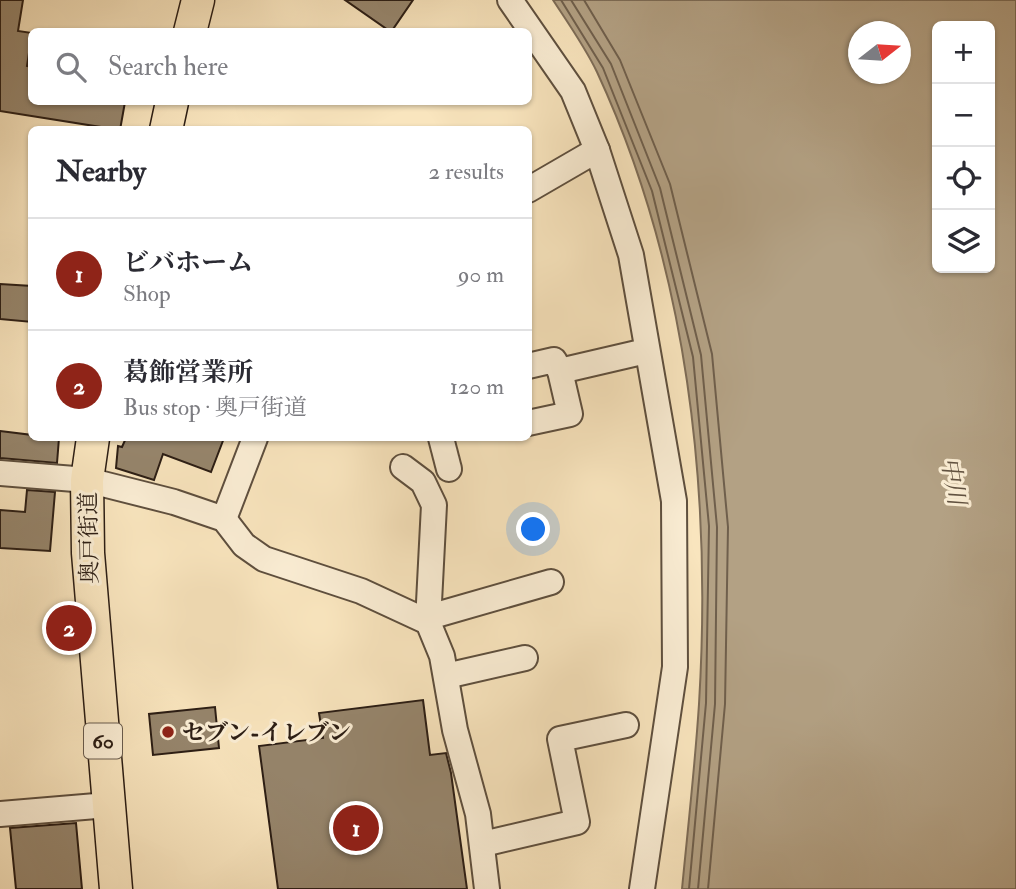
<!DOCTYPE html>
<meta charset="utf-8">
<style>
:root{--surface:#fff;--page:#f7f7f7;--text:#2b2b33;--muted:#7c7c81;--line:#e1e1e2;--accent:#8f2418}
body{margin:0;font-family:"IM FELL Double Pica","Noto Serif JP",serif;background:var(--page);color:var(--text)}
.controls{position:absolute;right:21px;top:21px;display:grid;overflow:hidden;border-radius:10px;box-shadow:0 2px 5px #0004}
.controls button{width:63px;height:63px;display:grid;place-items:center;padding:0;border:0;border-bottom:2px solid var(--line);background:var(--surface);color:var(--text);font:35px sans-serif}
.compass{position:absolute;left:848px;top:21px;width:63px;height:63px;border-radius:50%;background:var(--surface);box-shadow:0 2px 5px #0004;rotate:73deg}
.you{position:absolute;left:534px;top:530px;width:24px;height:24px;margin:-18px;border:5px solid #fff;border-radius:50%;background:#1a73e8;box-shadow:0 0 0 10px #1a73e833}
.badge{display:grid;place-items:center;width:46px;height:46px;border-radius:50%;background:var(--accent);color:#fff;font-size:23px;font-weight:700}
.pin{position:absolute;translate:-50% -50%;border:4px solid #fff;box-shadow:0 2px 7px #0006}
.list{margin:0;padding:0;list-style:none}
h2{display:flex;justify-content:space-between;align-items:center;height:91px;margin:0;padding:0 28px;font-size:30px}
h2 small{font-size:23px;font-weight:400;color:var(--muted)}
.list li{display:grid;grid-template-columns:46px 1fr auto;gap:21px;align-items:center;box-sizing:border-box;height:112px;padding:0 28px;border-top:2px solid var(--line)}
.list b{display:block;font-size:26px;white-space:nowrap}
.list p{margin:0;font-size:23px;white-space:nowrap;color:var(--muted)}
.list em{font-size:23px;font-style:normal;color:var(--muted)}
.icon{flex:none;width:38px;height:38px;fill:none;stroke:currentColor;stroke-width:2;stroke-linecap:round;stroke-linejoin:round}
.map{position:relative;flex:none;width:1016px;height:889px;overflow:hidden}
.search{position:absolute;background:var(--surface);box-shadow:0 2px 5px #0004;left:28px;top:28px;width:504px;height:77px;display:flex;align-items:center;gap:18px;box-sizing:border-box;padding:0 24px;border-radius:10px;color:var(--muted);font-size:26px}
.panel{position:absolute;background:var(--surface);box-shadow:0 2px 5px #0004;left:28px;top:126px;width:504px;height:315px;border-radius:10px}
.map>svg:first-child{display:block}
.water{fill:#b3a184;stroke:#7d6c57;stroke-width:2;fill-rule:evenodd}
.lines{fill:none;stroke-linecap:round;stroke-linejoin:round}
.shore{stroke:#6f5f4c;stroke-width:2}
.building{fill:#96856c;stroke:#2b1d14;stroke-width:2}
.minor-casing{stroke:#5e4f3e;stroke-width:28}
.major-casing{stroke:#2b1d14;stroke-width:35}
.minor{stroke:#fbeed5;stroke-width:24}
.major{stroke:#f9e5be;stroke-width:32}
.poi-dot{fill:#8f2418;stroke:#fbeed5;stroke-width:2.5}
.labels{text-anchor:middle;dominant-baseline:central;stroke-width:6;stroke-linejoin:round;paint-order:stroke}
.shield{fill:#fbeed5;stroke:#695c4e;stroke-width:2}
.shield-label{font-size:21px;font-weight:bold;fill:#2b1d14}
.street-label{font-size:23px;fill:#2b1d14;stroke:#fbeed5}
.poi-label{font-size:23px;font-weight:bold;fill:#2b1d14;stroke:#fbeed5;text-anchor:start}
.water-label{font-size:24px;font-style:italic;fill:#615241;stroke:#fbeed5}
</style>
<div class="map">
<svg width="1016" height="889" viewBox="0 0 1016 889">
<rect width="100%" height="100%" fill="#f9e5be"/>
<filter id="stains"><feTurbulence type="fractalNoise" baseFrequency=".00286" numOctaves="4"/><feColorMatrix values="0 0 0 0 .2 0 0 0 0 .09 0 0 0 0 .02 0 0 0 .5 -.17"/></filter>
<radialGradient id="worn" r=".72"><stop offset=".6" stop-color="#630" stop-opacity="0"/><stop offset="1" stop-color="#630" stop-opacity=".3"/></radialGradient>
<!-- water -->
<path class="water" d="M 553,0 L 1016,0 L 1016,889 L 682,889 C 688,827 695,766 699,704 C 712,490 688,268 597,72 C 585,47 568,23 553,0 ZM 937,26 L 990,26 L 990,268 L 937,268 ZM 858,32 L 900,32 L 900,74 L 858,74 Z"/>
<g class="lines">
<!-- shore -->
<g class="shore">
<path d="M 561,0 L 603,68 L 652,191 L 693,357 L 709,526 L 706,703 L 689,889"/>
<path d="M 571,0 L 611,64 L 660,188 L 701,355 L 717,527 L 715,704 L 698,889"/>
<path d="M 584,0 L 620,60 L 670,184 L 712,354 L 728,527 L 725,704 L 708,889"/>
</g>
</g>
<!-- building -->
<g class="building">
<path d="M 0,0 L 23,0 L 18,31 L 32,33 L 27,66 L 32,67 L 32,102 L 125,102 L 120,130 L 0,111 Z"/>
<path d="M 345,0 L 413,0 L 391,32 Z"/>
<path d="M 0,284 L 32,286 L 32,322 L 0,319 Z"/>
<path d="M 0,431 L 32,435 L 32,438 L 59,438 L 57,463 L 0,458 Z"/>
<path d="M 126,438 L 224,438 L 211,472 L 163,454 L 154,480 L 116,468 L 118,446 L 122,447 Z"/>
<path d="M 27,490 L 55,492 L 50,551 L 0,548 L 0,510 L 25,512 Z"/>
<path d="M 423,700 L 430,755 L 446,753 L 451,773 L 467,889 L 278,889 L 259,746 L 323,738 L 319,713 Z"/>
<path d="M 215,707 L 219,748 L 153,755 L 149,714 Z"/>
<path d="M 76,823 L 82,889 L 16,889 L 10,828 Z"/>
</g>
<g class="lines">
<!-- minor casing -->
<g class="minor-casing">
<g id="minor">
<path d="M 510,0 L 573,91 L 597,150 L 631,255 L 674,501 L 675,667 L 642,889"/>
<path d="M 528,190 L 597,150"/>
<path d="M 528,366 L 554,360 L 560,371 L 646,351"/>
<path d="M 528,423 L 570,414 L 560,371"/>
<path d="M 441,438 L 449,469"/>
<path d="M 403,467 L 423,482 L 434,505 L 428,622"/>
<path d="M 0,473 L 87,480 L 174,502 L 224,519 L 244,545 L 264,559 L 361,591 L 428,622 L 442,656 L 455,730 L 478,814 L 487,889"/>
<path d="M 224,519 L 255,438"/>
<path d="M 428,622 L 436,615 L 551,582"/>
<path d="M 446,676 L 525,658"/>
<path d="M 0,814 L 108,805"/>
<path d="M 483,844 L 577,822 L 560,739 L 626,725"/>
</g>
</g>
<!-- major casing -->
<g class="major-casing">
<g id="major">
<path d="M 190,32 L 198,0"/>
<path d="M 166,130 L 172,102"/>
<path d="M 93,438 L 87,480 L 88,553 L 116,889"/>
</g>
</g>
<!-- minor -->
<use href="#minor" class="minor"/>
<!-- major -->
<use href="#major" class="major"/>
</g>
<!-- markers -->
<circle class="poi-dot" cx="168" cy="732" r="7"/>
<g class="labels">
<!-- shield labels -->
<rect class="shield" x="84" y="723.5" width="38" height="35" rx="5"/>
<g class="shield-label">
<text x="103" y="741">60</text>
</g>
<!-- street labels -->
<g class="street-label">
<text transform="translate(89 538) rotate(-91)">奥戸街道</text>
</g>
<!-- poi labels -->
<g class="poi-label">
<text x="182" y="732">セブン-イレブン</text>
</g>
<!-- water labels -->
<g class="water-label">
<text transform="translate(953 481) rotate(80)">中川</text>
</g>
</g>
<rect width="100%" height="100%" filter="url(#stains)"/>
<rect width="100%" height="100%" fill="url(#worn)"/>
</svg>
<div class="controls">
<button>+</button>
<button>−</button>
<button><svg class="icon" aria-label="locate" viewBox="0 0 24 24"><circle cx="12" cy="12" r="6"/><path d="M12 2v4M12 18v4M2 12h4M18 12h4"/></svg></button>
<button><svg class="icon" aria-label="layers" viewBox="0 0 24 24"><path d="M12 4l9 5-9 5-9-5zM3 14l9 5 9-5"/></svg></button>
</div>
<svg class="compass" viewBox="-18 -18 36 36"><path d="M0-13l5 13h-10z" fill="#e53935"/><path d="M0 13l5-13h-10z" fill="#7c7c81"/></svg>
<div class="you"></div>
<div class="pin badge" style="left:356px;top:828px">1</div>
<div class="pin badge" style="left:69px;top:628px">2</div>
<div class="search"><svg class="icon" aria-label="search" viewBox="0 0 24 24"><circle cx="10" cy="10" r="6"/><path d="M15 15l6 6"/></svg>Search here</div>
<section class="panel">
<h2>Nearby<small>2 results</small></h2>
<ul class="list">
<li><span class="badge">1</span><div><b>ビバホーム</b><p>Shop</p></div><em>90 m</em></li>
<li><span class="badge">2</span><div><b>葛飾営業所</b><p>Bus stop · 奥戸街道</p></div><em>120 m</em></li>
</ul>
</section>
</div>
